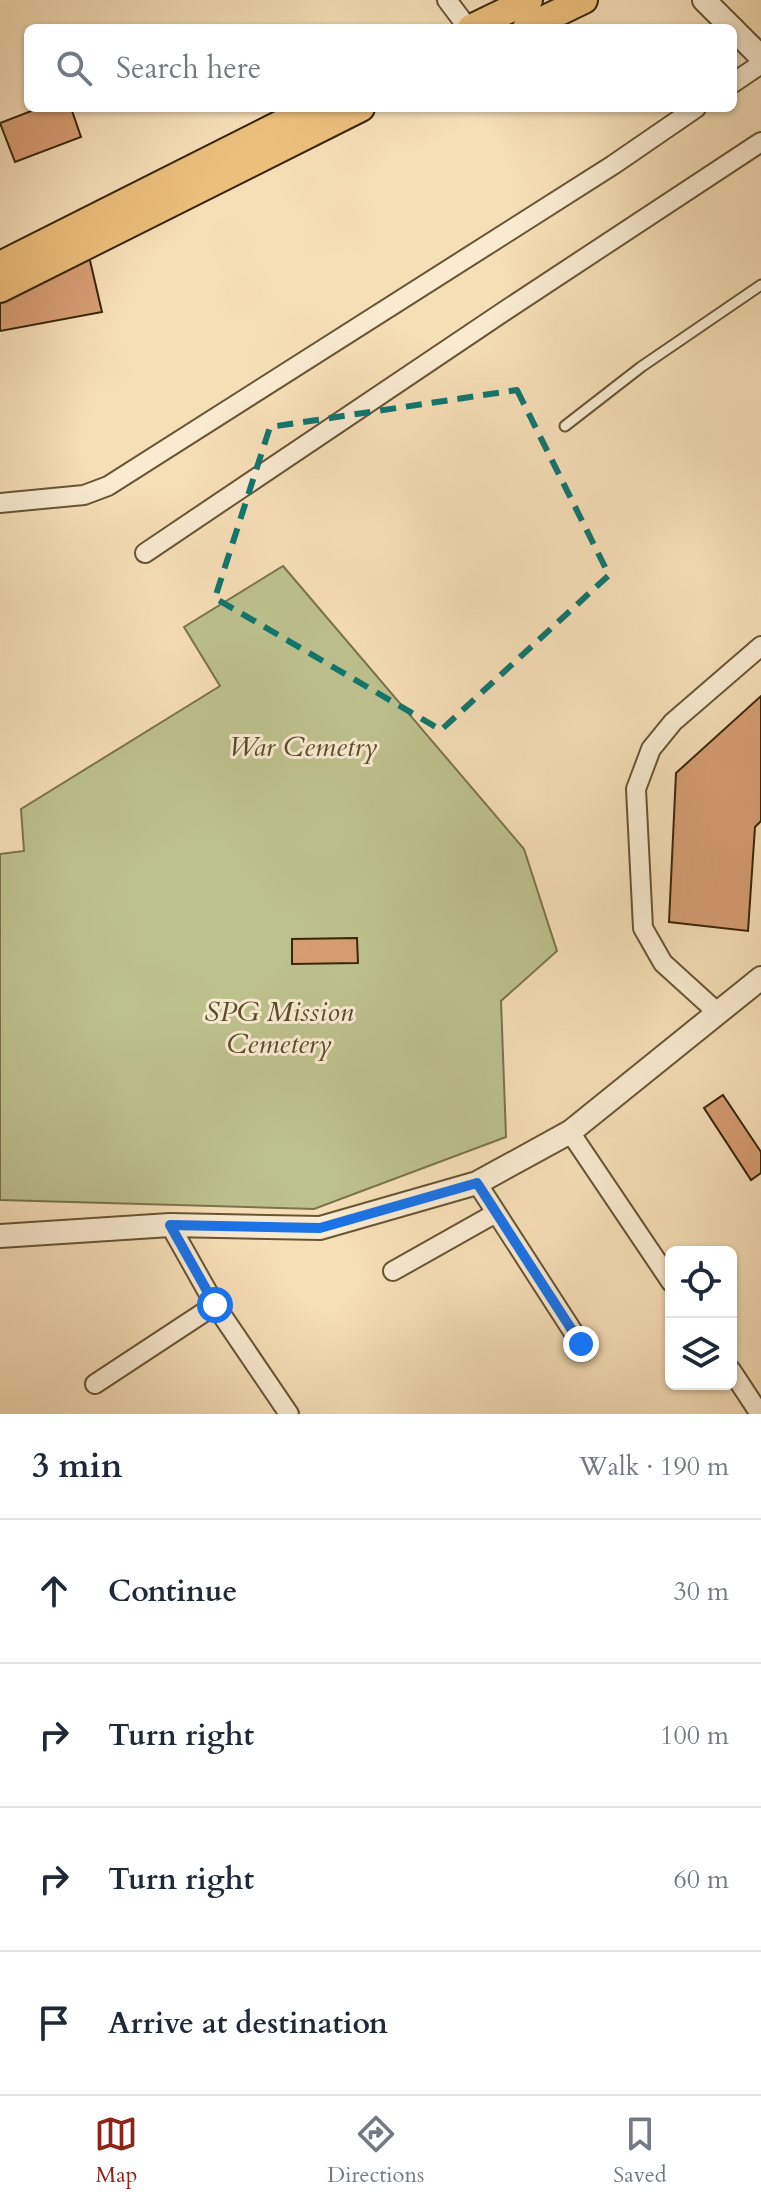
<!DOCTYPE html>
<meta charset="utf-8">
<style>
:root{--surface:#fff;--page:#f2f2f3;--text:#1f2937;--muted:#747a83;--line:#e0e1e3;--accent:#8f2418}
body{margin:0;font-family:Cardo,serif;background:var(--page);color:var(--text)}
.controls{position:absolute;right:24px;bottom:24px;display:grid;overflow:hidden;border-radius:12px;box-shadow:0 2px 6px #0004}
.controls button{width:72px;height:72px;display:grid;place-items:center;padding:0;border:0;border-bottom:2px solid var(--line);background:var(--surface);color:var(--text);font:40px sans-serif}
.stop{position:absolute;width:24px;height:24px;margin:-18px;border:6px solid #1a73e8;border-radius:50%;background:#fff}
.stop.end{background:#1a73e8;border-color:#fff;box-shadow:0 2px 8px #0008}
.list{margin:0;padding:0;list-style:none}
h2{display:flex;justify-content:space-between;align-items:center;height:104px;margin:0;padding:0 32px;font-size:34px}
h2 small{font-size:26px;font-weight:400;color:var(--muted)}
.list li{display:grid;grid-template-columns:52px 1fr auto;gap:24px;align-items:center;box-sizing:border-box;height:144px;padding:0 32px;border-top:2px solid var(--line)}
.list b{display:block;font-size:30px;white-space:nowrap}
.list em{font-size:26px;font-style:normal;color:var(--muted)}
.icon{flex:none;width:44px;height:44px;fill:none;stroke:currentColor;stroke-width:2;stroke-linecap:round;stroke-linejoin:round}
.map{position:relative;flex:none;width:761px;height:1414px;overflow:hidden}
.search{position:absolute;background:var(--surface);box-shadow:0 2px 6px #0004;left:24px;right:24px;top:24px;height:88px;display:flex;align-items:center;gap:20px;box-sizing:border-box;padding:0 28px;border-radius:12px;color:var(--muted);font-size:30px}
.sheet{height:680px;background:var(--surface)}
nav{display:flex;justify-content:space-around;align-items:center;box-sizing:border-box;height:112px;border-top:2px solid var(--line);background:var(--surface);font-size:22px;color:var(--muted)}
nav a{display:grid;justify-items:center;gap:4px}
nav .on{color:var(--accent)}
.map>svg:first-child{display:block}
.green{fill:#bdc18e;stroke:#7a744c;stroke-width:2}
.building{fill:#d69d72;stroke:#382609;stroke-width:2}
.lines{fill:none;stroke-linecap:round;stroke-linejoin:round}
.service-casing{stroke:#685434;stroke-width:13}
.minor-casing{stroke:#685434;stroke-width:22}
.tertiary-casing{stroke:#685434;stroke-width:26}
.primary-casing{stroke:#382609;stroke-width:30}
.service{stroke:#f9ead0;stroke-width:9}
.minor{stroke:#f9ead0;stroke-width:18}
.tertiary{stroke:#f9ead0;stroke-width:22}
.primary{stroke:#ebbf7c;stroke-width:26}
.route{stroke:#1a73e8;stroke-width:10}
.marked{fill:none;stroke:#0f766e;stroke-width:6;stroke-dasharray:16 10;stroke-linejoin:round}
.labels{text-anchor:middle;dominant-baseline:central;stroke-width:6;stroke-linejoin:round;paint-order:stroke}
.park-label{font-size:28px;font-style:italic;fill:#594d2a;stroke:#f9ead0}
</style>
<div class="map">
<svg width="761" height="1414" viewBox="0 0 761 1414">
<rect width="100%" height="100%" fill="#f6deb7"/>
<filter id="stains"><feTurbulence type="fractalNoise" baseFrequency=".0025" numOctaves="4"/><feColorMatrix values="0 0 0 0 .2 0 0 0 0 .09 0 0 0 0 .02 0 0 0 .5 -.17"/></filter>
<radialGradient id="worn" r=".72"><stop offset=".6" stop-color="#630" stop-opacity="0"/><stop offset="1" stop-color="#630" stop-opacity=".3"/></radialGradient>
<!-- green -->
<path class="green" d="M 283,566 L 524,849 L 557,951 L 501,1001 L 506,1137 L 314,1209 L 0,1200 L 0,854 L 24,851 L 21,809 L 220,686 L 184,627 Z"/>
<!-- building -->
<g class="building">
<path d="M 39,108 L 71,108 L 81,137 L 15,162 L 0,123 Z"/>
<path d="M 88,252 L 102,312 L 0,331 L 0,297 Z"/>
<path d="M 761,696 L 761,821 L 755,827 L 748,931 L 669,922 L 676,773 Z"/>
<path d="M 357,938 L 358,963 L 292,964 L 292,939 Z"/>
<path d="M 723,1095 L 761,1152 L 761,1173 L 751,1180 L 704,1108 Z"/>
</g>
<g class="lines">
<!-- service casing -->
<g class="service-casing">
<path id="service" d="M 565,426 L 641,367 L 761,285"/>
</g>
<!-- minor casing -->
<g class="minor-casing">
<g id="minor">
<path d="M 447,0 L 468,28"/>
<path d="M 733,83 L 761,64"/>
<path d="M 0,503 L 84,495 L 108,486 L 613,165 L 696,108"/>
<path d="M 145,553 L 503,312 L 761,142"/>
<path d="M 718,1013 L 663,963 L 643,928 L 636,789 L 651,749 L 673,722 L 761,646"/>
<path d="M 570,1132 L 671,1282"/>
<path d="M 477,1183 L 581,1344"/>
<path d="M 170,1225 L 215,1305 L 289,1414"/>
<path d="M 393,1271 L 496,1213"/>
<path d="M 731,1370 L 760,1414"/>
<path d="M 95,1384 L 215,1305"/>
</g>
</g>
<!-- tertiary casing -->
<g class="tertiary-casing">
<g id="tertiary">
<path d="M 704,0 L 732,28"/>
<path d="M 733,29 L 761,57"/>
<path d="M 0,1236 L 170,1225 L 320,1228 L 477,1183 L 570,1132 L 761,978"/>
</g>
</g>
<!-- primary casing -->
<g class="primary-casing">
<g id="primary">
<path d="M 471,28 L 529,0"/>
<path d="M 526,28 L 584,0"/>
<path d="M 0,265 L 312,108"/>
<path d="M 0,289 L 361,108"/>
</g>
</g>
<!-- service -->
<use href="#service" class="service"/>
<!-- minor -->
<use href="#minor" class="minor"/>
<!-- tertiary -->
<use href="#tertiary" class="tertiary"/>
<!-- primary -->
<use href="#primary" class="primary"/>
</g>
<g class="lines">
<!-- route -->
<path class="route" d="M 215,1305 L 170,1225 L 320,1228 L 477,1183 L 581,1344"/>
</g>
<!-- marked area -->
<path class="marked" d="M 517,390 L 609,575 L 441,730 L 215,598 L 270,427 Z"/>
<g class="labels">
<!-- park labels -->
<g class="park-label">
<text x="303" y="747">War Cemetry</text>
<text x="279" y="1012">SPG Mission<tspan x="279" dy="32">Cemetery</tspan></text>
</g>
</g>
<rect width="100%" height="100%" filter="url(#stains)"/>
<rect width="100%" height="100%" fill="url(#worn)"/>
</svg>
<div class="controls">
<button><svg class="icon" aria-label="locate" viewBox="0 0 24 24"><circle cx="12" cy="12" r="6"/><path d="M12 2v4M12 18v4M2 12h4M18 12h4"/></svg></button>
<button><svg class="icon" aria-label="layers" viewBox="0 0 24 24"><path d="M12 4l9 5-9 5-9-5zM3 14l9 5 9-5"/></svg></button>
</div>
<div class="stop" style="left:215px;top:1305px"></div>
<div class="stop end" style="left:581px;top:1344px"></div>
<div class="search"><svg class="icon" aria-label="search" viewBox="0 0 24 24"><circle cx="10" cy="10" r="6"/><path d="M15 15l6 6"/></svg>Search here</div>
</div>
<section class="sheet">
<h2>3 min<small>Walk · 190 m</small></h2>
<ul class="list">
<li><svg class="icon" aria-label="ahead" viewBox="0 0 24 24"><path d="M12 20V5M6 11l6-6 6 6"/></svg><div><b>Continue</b></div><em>30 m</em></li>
<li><svg class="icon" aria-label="right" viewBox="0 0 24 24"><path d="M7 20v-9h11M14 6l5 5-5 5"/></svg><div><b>Turn right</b></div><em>100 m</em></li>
<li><svg class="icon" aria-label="right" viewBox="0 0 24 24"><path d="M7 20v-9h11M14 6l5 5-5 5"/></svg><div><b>Turn right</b></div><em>60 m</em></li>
<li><svg class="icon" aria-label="arrive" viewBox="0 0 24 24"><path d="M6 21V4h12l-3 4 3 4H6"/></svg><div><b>Arrive at destination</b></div></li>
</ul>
</section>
<nav>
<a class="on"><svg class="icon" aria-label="map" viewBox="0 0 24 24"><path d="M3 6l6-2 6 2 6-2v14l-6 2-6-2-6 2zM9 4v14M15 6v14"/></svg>Map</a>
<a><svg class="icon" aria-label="directions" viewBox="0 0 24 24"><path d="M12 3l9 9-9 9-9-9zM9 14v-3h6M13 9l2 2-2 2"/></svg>Directions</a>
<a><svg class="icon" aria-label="saved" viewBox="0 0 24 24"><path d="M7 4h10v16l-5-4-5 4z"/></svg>Saved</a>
</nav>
